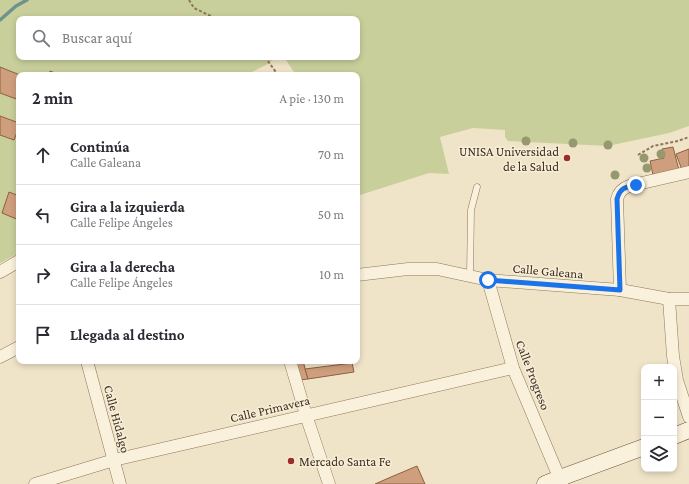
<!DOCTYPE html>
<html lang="es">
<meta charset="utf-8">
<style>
:root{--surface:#fff;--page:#f2f2f3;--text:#2b2b33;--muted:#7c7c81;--line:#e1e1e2}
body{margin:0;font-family:"Crimson Pro",serif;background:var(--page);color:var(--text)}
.controls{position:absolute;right:12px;bottom:12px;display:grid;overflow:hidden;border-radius:8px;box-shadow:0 2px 6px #0003}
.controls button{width:36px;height:36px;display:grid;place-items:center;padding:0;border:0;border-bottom:1px solid var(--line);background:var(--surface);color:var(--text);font:20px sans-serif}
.stop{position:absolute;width:12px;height:12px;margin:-9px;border:3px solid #1a73e8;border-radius:50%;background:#fff}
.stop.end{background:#1a73e8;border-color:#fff;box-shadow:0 1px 4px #0008}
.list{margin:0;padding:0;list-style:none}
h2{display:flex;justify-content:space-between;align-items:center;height:52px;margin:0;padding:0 16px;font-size:17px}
h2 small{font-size:13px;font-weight:400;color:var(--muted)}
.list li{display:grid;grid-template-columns:26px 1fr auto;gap:12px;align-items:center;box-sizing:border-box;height:60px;padding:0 16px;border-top:1px solid var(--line)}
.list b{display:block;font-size:15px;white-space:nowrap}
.list p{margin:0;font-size:13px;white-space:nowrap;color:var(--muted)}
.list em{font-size:13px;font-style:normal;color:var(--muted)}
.icon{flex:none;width:22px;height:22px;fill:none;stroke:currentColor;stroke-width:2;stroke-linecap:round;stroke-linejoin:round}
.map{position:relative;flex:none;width:689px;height:484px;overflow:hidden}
.search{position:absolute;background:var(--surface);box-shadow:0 2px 6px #0003;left:16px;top:16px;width:344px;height:44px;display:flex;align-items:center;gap:10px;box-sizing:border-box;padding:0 14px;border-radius:8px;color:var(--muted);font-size:15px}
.panel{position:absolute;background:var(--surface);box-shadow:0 2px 6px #0003;left:16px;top:72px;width:344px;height:292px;border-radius:8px}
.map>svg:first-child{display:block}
.green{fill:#c9cf9b}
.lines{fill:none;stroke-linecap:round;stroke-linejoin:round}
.stream{stroke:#6f938a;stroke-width:3.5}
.building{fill:#cf9f7d;stroke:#8d5f41}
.service-casing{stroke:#8d765c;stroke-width:7}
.minor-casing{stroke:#8d765c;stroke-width:13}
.secondary-casing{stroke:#6f573f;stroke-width:17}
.path{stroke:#8d765c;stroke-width:2;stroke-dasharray:3 2;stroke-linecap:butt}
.service{stroke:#faf1dc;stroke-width:6}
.minor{stroke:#faf1dc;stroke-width:12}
.secondary{stroke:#faf1dc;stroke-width:16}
.tree{fill:#96986f}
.route{stroke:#1a73e8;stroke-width:5}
.poi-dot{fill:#9e2a2b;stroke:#f7eed8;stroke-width:1.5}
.labels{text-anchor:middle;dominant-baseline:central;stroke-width:3;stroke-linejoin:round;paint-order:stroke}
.poi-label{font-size:13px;fill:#3d2e20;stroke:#f7eed8;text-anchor:end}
.street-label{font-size:13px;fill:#3d2e20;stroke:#f7eed8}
</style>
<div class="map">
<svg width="689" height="484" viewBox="0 0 689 484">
<rect width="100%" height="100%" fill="#f0e4c8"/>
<!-- green -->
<path class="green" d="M 0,0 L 689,0 L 689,126 L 669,133 L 608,146 L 508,141 L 505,137 L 505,130 L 473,128 L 440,137 L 449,174 L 429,173 L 357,196 L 357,75 L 296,75 L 284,57 L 357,57 L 357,19 L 19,19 L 19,57 L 276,57 L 266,65 L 246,75 L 19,75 L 19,253 L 0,263 Z"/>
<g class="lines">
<!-- stream -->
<path class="stream" d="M 0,20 L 16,6 L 27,0"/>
</g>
<!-- building -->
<g class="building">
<path d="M 0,67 L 20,75 L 19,100 L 0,93 Z"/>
<path d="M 50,71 L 60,75 L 49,75 Z"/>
<path d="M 0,116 L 19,123 L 19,127 L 14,140 L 0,135 Z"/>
<path d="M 673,147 L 679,170 L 653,175 L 650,161 L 664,158 L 662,149 Z"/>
<path d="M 689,149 L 689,167 L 682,170 L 676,154 Z"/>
<path d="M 9,192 L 19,196 L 19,220 L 2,213 Z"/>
<path d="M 294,361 L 303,361 L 308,379 L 299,380 Z"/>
<path d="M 341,361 L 352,361 L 352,363 L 342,364 Z"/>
<path d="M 352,363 L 354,372 L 308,379 L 305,369 Z"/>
<path d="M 417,466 L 425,484 L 375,484 L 391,477 Z"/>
</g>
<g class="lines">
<!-- service casing -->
<g class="service-casing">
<path id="service" d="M 470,276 L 471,210 L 477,187"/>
</g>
<!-- minor casing -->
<g class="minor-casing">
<g id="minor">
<path d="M 0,272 L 19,261"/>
<path d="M 357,275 L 408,269 L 437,269 L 488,280 L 620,290 L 669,299 L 689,299"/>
<path d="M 488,280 L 513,368 L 562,484"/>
<path d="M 620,290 L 617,199 C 619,192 622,189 629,186 L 689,172"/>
<path d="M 669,299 L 673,356 L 677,380 L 689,417"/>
<path d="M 0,357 L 19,347"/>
<path d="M 87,361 L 120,484"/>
<path d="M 290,361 L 306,415 L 329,484"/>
<path d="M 35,484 L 114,460 L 513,368"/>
</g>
</g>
<!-- secondary casing -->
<g class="secondary-casing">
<g id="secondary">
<path d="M 674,436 L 689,430"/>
<path d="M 545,484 L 560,478 L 644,447"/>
</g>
</g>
<!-- path -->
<g class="path">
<path d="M 189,0 L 194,8 L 217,19"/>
<path d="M 265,57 L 278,75"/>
<path d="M 638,155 L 653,146 L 678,141 L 689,137"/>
</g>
<!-- service -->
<use href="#service" class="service"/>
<!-- minor -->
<use href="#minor" class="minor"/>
<!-- secondary -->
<use href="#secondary" class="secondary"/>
</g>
<!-- trees -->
<g class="tree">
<circle cx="526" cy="141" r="4.5"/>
<circle cx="573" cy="143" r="4.5"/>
<circle cx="608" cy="145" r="4.5"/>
<circle cx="661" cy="154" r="4.5"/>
<circle cx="644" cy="158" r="4.5"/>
<circle cx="647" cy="168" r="4.5"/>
<circle cx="615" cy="175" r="4.5"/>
</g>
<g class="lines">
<!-- route -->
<path class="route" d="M 488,280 L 620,290 L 617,199 C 620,188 625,187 636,185"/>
</g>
<!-- markers -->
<g class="poi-dot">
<circle cx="567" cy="158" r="4"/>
<circle cx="291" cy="461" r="4"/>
</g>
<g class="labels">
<!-- poi labels -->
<g class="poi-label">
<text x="559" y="151">UNISA Universidad<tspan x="559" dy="15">de la Salud</tspan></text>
<text x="299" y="461" text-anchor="start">Mercado Santa Fe</text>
</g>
<!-- street labels -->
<g class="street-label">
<text transform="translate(548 271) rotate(5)">Calle Galeana</text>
<text transform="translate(533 375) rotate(69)">Calle Progreso</text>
<text transform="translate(270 409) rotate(-13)">Calle Primavera</text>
<text transform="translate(117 419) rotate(75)">Calle Hidalgo</text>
</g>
</g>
</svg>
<div class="controls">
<button>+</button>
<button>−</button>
<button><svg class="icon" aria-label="layers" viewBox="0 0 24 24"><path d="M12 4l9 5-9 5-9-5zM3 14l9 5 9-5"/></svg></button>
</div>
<div class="stop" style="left:488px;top:280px"></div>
<div class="stop end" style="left:636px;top:185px"></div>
<div class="search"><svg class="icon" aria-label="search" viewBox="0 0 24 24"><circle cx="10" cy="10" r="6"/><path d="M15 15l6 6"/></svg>Buscar aquí</div>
<section class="panel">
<h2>2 min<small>A pie · 130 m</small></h2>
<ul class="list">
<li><svg class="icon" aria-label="ahead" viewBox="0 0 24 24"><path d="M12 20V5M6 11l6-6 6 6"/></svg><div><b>Continúa</b><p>Calle Galeana</p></div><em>70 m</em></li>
<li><svg class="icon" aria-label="left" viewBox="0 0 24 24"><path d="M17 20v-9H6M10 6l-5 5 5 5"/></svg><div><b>Gira a la izquierda</b><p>Calle Felipe Ángeles</p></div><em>50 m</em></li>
<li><svg class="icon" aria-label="right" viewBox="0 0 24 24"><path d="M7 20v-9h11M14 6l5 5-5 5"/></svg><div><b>Gira a la derecha</b><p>Calle Felipe Ángeles</p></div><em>10 m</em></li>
<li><svg class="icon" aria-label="arrive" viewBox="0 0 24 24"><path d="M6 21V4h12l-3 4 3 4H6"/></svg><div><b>Llegada al destino</b></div></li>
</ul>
</section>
</div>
